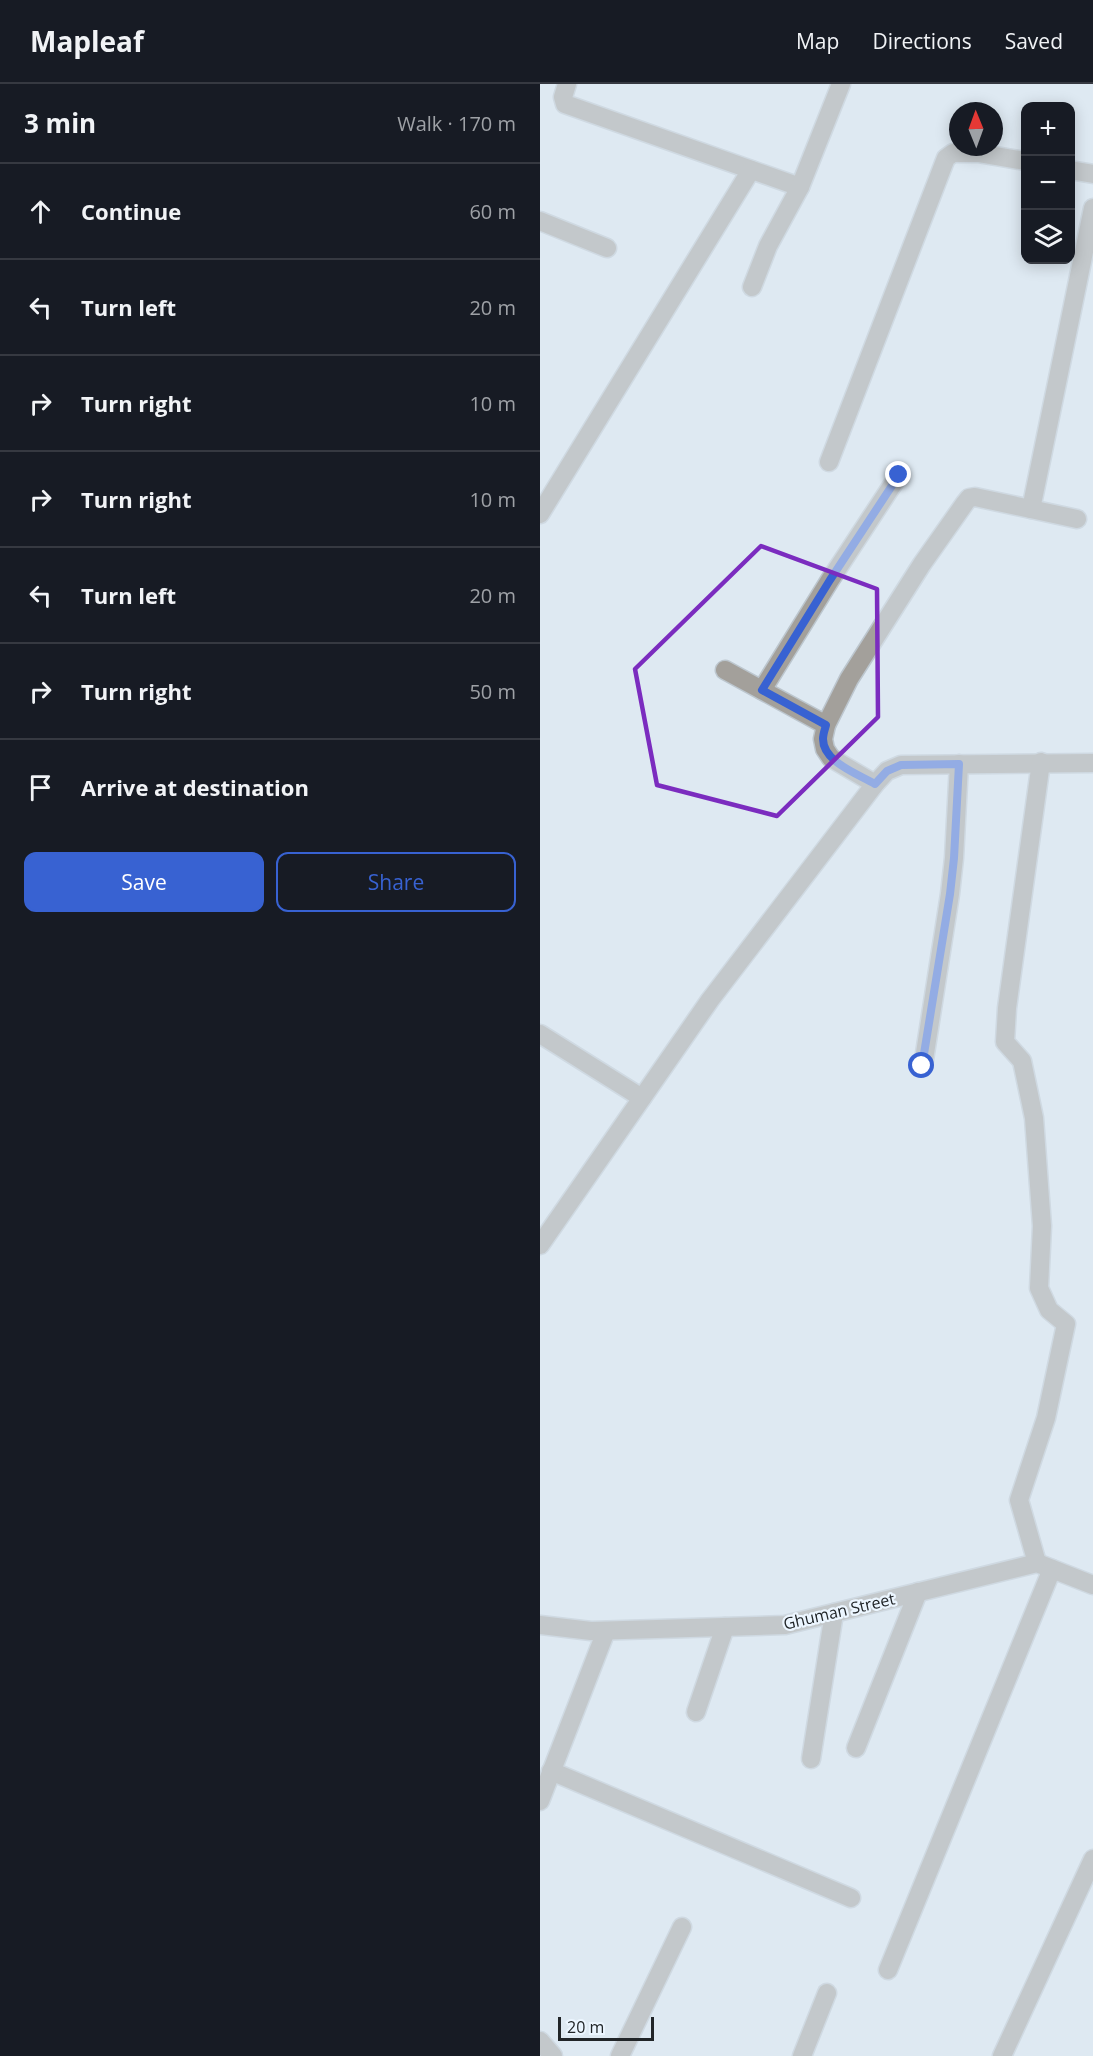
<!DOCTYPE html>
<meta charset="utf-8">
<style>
:root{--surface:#171b24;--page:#20242c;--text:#f1f3f6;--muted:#9ea1a6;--line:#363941;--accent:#3862d2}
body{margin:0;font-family:"Open Sans",sans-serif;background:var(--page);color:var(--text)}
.controls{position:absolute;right:18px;top:18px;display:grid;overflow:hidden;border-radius:12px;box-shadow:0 3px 15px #0003}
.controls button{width:54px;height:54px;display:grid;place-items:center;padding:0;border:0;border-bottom:2px solid var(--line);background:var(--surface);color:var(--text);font:30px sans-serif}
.compass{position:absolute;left:409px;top:18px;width:54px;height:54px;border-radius:50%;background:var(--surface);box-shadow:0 3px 15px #0003;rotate:359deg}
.scale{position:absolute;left:18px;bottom:15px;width:96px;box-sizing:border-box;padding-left:6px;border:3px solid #212528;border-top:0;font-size:16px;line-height:21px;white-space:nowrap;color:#212528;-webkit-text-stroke:4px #ecf6ff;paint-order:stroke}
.stop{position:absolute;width:18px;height:18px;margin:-14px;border:4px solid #3862d2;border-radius:50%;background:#fff}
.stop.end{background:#3862d2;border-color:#fff;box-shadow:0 2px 6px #0008}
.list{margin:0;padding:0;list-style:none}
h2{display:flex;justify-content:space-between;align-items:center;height:78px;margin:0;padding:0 24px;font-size:26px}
h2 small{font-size:20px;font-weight:400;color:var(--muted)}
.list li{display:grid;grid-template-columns:39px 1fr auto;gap:18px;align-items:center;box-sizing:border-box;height:96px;padding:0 24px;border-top:2px solid var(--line)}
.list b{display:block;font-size:22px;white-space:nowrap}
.list em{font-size:20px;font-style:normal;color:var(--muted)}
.actions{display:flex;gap:12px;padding:18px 24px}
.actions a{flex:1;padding:14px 0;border:2px solid var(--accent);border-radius:12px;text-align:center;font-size:21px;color:var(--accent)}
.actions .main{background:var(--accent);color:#fff}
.icon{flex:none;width:33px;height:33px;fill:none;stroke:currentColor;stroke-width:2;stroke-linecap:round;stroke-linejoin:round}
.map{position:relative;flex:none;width:553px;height:1972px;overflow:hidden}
header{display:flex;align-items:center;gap:36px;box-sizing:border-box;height:84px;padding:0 30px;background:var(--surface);border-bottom:2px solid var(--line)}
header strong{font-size:28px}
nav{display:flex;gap:33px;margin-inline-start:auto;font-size:21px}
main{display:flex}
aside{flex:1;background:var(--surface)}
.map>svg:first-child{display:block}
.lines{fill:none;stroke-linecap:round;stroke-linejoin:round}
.minor-casing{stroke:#bcc6ce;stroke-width:21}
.minor{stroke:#a3a09b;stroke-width:18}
.route{stroke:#3862d2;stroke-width:8}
.marked{fill:none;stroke:#7b2cbf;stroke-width:4.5;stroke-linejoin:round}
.labels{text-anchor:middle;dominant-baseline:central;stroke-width:4.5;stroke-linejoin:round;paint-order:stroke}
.street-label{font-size:16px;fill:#212528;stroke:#ecf6ff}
</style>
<header>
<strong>Mapleaf</strong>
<nav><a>Map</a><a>Directions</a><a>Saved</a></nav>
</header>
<main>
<aside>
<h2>3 min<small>Walk · 170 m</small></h2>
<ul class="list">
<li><svg class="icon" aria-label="ahead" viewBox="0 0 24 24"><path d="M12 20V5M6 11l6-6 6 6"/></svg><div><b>Continue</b></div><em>60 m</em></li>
<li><svg class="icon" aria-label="left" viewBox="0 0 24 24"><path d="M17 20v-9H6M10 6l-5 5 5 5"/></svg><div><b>Turn left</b></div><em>20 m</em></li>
<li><svg class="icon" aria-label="right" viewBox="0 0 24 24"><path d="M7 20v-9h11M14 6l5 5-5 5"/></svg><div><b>Turn right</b></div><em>10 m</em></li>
<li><svg class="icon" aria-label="right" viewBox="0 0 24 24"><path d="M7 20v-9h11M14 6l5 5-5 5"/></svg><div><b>Turn right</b></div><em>10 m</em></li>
<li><svg class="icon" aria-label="left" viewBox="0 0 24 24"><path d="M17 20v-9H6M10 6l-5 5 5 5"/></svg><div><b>Turn left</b></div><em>20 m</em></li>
<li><svg class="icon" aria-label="right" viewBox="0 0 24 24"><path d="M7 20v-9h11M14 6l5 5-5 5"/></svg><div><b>Turn right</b></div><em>50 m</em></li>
<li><svg class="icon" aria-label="arrive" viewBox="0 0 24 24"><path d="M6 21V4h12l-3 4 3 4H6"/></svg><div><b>Arrive at destination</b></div></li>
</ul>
<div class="actions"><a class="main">Save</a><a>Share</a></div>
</aside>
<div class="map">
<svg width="553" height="1972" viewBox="0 0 553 1972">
<rect width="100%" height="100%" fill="#dee9f2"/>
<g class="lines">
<!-- minor casing -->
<g class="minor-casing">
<g id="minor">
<path d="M 27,0 L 23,13 L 25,20 L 260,103"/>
<path d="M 530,86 L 553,90"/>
<path d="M 0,137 L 67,164"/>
<path d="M 212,203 L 228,162 L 260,103 L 301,0"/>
<path d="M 289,378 L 406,74 L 413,69 L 438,69 L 485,77"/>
<path d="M 491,425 L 553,124"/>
<path d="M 0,430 L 211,86"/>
<path d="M 185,586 L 286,641"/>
<path d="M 222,606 L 290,496 L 359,391"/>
<path d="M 335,700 L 291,674 L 285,665 L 283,655 L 286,641 L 309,595 L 382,480 L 425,419 L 429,414 L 435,413 L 537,435"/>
<path d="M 0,950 L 102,1014"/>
<path d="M 383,982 L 410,810 L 414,774 L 419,680"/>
<path d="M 0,1161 L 170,916 L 335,700 L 347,687 L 361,681 L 553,679"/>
<path d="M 497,1479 L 479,1416 L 506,1334 L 526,1240 L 509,1226 L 499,1204 L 502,1142 L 494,1034 L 482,977 L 465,958 L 467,924 L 501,678"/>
<path d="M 0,1541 L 51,1547 L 245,1541 L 497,1479 L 553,1501"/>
<path d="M 156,1628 L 185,1543"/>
<path d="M 316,1664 L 378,1508"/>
<path d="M 271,1675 L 294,1529"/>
<path d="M 11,1687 L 311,1814"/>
<path d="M 0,1717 L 66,1547"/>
<path d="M 348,1886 L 512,1485"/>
<path d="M 0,1957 L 13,1972"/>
<path d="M 80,1972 L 142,1843"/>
<path d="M 262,1972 L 287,1909"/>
<path d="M 462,1972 L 553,1775"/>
</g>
</g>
<!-- minor -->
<use href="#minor" class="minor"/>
</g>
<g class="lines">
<!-- route -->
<path class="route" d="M 359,391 L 290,496 L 222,606 L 286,641 C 285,645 283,650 283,655 C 283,678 318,690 335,700 L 347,687 L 361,681 L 419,680 L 414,774 L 410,810 L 382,982"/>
</g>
<!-- marked area -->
<path d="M0 0H553V1972H0ZM 221,462 L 337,505 L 338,633 L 237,732 L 117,701 L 95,585 Z" fill="#dee9f2" fill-opacity=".55" fill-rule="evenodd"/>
<path class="marked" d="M 221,462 L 337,505 L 338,633 L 237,732 L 117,701 L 95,585 Z"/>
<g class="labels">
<!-- street labels -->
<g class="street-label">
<text transform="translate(299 1527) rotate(-13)">Ghuman Street</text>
</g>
</g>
</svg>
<div class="controls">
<button>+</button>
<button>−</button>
<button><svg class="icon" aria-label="layers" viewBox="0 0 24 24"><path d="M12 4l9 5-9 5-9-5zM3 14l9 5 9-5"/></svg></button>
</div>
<svg class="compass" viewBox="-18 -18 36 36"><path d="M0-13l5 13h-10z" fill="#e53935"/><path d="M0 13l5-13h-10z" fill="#9ea1a6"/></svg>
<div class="scale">20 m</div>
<div class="stop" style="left:382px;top:982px"></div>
<div class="stop end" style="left:359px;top:391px"></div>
</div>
</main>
